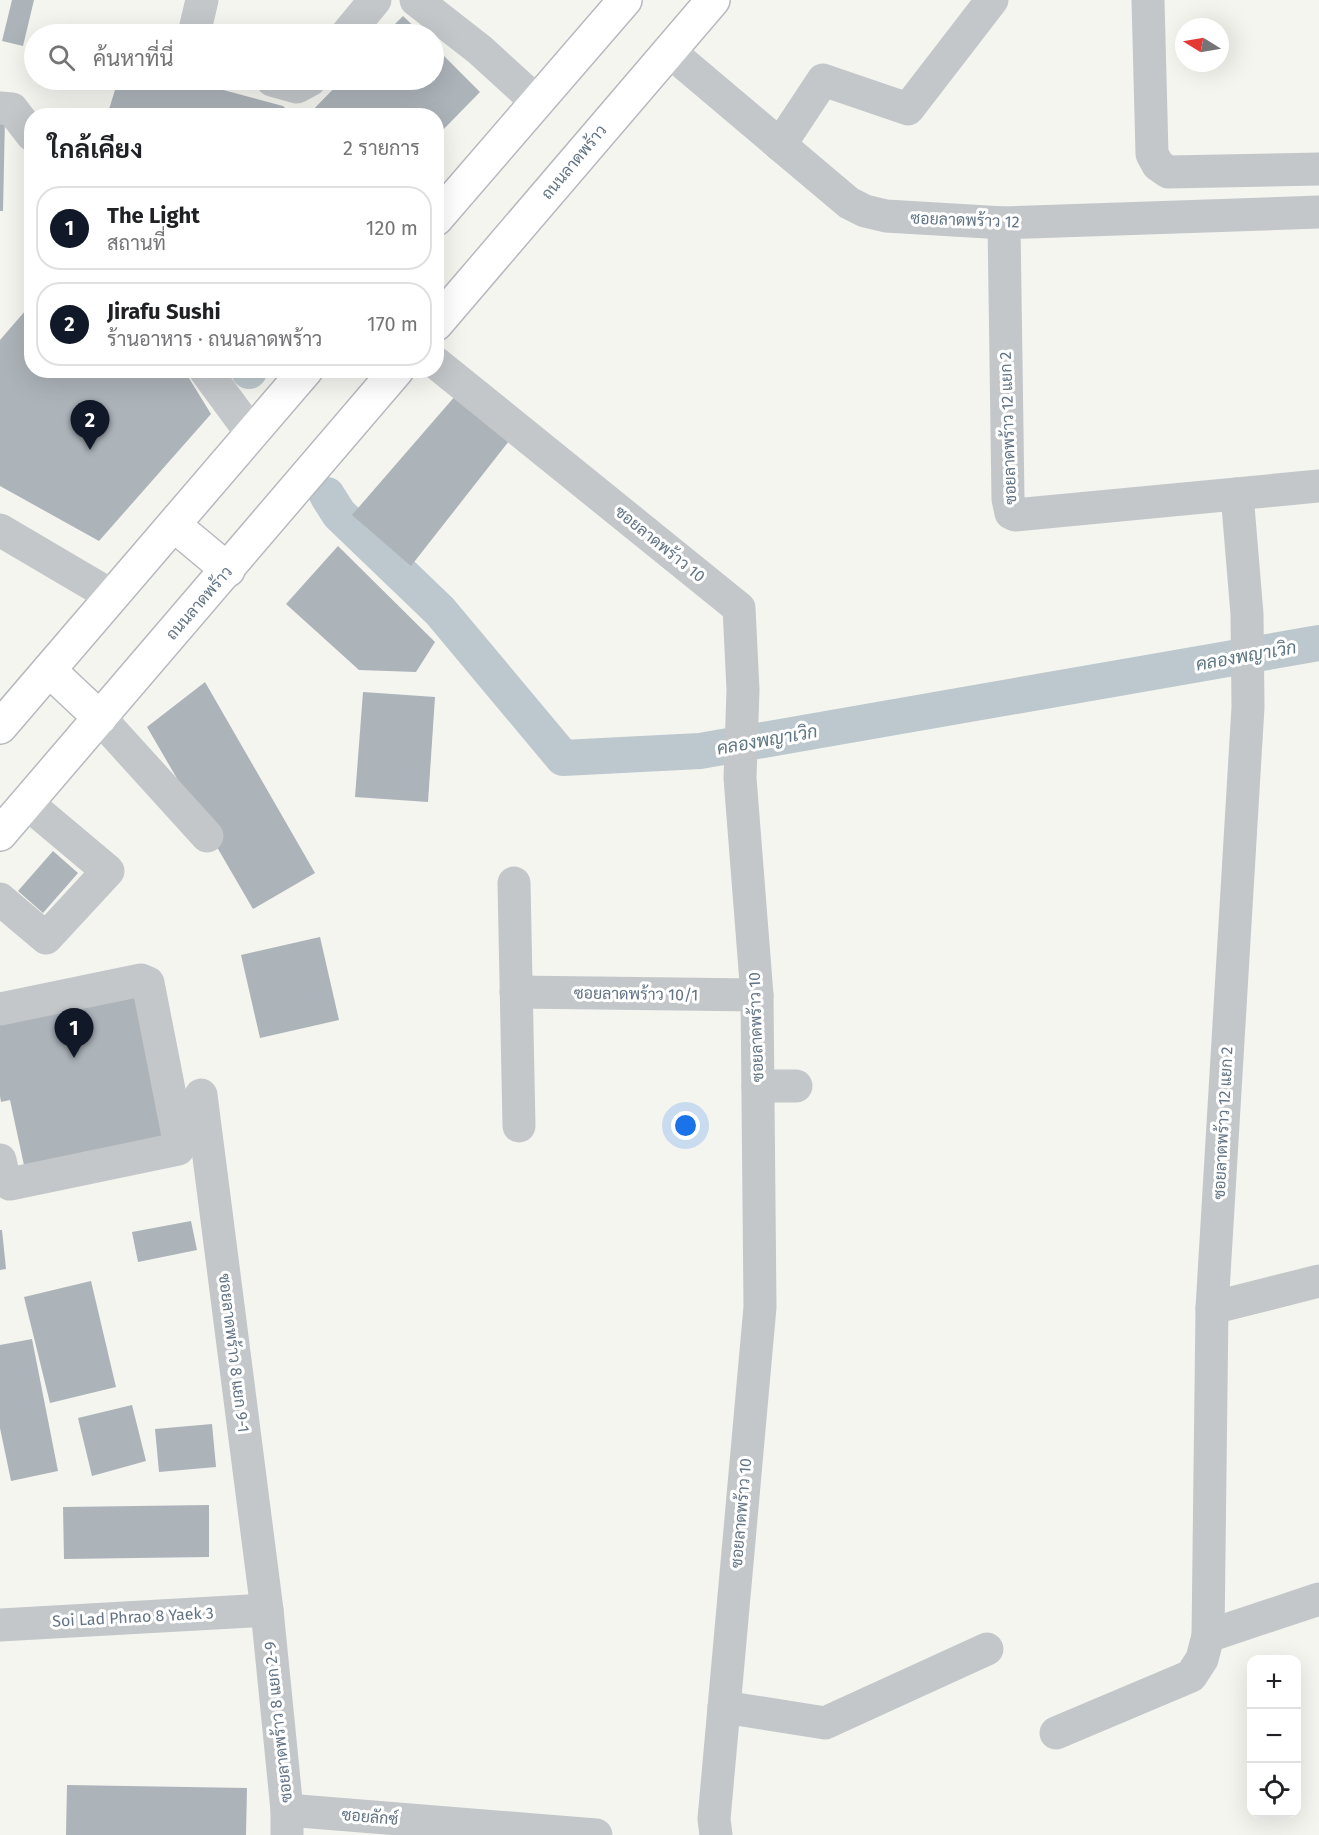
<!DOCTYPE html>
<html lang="th">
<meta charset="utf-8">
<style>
:root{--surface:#fff;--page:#f6f6f6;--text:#202124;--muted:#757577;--line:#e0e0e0;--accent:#111827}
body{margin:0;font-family:"Fira Sans",Sarabun,sans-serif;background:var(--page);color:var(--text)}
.controls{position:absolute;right:18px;bottom:18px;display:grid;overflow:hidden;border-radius:12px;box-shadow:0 6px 24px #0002}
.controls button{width:54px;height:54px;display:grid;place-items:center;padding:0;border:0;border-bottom:2px solid var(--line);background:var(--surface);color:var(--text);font:30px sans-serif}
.compass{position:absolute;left:1175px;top:18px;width:54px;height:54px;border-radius:50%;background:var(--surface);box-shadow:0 6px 24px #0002;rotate:281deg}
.you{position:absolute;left:686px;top:1126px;width:21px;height:21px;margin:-15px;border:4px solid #fff;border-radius:50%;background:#1a73e8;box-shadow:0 0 0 9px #1a73e833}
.badge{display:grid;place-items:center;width:39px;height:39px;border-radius:50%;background:var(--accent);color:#fff;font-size:20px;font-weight:700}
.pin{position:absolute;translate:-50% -50px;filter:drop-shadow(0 2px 3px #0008)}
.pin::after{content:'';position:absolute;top:32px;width:21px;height:18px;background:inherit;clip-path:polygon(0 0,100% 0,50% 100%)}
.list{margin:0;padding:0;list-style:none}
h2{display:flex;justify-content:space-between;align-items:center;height:78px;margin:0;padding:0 24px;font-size:26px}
h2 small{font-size:20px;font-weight:400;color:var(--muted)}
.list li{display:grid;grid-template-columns:39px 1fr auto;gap:18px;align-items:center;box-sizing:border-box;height:84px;margin:0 12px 12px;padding:0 12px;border:2px solid var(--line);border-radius:24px}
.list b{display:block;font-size:22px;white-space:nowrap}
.list p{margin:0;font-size:20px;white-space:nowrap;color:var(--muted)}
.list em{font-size:20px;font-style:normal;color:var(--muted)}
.icon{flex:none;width:33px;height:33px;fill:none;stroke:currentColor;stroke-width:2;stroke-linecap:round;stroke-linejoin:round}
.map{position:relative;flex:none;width:1319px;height:1835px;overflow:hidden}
.search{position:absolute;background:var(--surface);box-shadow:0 6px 24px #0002;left:24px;top:24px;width:420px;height:66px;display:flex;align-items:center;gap:15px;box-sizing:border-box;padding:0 21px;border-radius:33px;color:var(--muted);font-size:22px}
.panel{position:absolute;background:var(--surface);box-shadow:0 6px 24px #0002;left:24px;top:108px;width:420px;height:270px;border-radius:24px}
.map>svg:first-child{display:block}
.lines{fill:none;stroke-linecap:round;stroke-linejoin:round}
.canal{stroke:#bcc8cd;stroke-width:36}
.building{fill:#acb3b9}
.major-casing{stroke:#b6babe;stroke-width:36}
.minor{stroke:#c3c7ca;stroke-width:33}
.major{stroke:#fff;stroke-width:33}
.labels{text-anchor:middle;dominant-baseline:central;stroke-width:6;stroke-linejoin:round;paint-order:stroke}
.street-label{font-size:16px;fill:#617384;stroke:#fff}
.water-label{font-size:18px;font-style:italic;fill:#5d7681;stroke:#fff}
</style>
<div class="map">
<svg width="1319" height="1835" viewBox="0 0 1319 1835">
<rect width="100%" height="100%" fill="#f5f5f0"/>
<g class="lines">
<!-- canal -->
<g class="canal">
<path d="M 249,370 L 249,371"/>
<path d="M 327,495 L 339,514 L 440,611 L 563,758 L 700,751 L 1319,643"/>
</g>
</g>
<!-- building -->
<g class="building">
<path d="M 12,0 L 34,0 L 23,46 L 2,41 Z"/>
<path d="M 403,16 L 422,34 L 385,34 Z"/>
<path d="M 434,46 L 480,92 L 436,137 L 436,116 L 307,116 L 342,80 L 434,80 Z"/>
<path d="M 118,80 L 186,80 L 283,106 L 294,116 L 107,116 Z"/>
<path d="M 0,117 L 5,117 L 3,211 L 0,211 Z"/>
<path d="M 32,303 L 32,370 L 184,370 L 211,414 L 99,541 L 0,486 L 0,340 Z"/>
<path d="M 456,395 L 509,441 L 411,566 L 352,515 Z"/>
<path d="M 338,546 L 435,642 L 416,672 L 359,670 L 286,604 Z"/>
<path d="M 205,682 L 315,873 L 253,909 L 147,727 Z"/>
<path d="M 363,692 L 435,697 L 428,802 L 355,797 Z"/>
<path d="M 53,851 L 78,873 L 43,913 L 18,891 Z"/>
<path d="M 320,937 L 339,1020 L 260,1038 L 241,955 Z"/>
<path d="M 134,990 L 166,1140 L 25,1170 L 10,1100 L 1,1102 L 0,1096 L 0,1019 Z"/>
<path d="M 191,1221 L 197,1250 L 138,1262 L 132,1232 Z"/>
<path d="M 0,1230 L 2,1230 L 6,1269 L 0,1270 Z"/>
<path d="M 91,1281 L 116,1387 L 50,1403 L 24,1297 Z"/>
<path d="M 32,1339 L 58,1471 L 11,1481 L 0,1428 L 0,1345 Z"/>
<path d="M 132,1405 L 146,1461 L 92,1476 L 78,1418 Z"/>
<path d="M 212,1424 L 216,1467 L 159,1472 L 155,1429 Z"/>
<path d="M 209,1505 L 209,1557 L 64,1559 L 63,1507 Z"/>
<path d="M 67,1785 L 247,1788 L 246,1835 L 66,1835 Z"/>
</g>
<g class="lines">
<!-- major casing -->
<g class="major-casing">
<g id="major">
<path d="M 436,219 L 625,0"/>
<path d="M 436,324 L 713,0"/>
<path d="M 174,525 L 228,570"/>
<path d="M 49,670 L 100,718"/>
<path d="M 0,727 L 306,370"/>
<path d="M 0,834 L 397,370"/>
</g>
</g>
<!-- minor -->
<g class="minor">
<path d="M 416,0 L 480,50 L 537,102"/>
<path d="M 1148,0 L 1152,154 L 1158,165 L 1168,172 L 1319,169"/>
<path d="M 194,34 L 202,0"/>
<path d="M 347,34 L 375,0"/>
<path d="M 669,51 L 849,203 L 865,211 L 886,216 L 1004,223 L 1319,212"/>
<path d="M 272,80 L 297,87 L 310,80"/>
<path d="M 0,108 L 12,109 L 32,135"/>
<path d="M 780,145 L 823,80 L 908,109 L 992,0"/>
<path d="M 1004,223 L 1008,499 L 1011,513 L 1015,515 L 1319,486"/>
<path d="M 436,363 L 739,608 L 743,690 L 740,778 L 757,995 L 760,1307 L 714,1819 L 716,1835"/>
<path d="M 205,370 L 252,434"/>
<path d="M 0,530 L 112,596"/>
<path d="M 100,718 L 207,836"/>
<path d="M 514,883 L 519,1126"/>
<path d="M 0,899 L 46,938 L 108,871 L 27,803"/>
<path d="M 516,992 L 757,995"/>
<path d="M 0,1009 L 141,980 L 148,983 L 180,1146 L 178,1149 L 10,1184 L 4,1178 L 0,1160"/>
<path d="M 758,1086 L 796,1086"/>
<path d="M 201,1095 L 267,1610 L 287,1810 L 287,1835"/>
<path d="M 1212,1308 L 1319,1281"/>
<path d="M 0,1625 L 267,1610"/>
<path d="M 1208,1636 L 1319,1599"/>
<path d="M 724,1707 L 825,1723 L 987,1649"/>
<path d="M 1056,1733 L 1191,1676 L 1202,1659 L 1208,1636 L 1212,1308 L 1248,707 L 1247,614 L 1237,494"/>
<path d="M 287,1810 L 596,1835"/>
</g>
<!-- major -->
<use href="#major" class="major"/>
</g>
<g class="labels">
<!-- street labels -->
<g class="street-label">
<text transform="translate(574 162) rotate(-50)">ถนนลาดพร้าว</text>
<text transform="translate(965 220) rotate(2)">ซอยลาดพร้าว 12</text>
<text transform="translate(1008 428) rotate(-92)">ซอยลาดพร้าว 12 แยก 2</text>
<text transform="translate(660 544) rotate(39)">ซอยลาดพร้าว 10</text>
<text transform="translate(199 603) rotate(-49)">ถนนลาดพร้าว</text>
<text transform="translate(636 994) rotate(1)">ซอยลาดพร้าว 10/1</text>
<text transform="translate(756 1027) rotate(-92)">ซอยลาดพร้าว 10</text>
<text transform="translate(1223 1123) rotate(-87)">ซอยลาดพร้าว 12 แยก 2</text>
<text transform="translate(234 1353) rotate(83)">ซอยลาดพร้าว 8 แยก 9-1</text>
<text transform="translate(741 1513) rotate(-85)">ซอยลาดพร้าว 10</text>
<text transform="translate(133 1617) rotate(-3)">Soi Lad Phrao 8 Yaek 3</text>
<text transform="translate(278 1722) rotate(-96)">ซอยลาดพร้าว 8 แยก 2-9</text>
<text transform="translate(370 1817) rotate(5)">ซอยลักซ์</text>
</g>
<!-- water labels -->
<g class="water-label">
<text transform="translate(1246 656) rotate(-10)">คลองพญาเวิก</text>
<text transform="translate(767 740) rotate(-10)">คลองพญาเวิก</text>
</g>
</g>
</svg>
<div class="controls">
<button>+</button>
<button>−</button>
<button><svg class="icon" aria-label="locate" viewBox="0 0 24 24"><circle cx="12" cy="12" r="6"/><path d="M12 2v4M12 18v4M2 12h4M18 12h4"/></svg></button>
</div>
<svg class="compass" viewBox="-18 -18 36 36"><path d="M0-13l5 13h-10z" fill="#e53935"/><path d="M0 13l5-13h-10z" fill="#757577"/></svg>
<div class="you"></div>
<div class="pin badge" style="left:74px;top:1058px">1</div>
<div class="pin badge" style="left:90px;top:450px">2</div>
<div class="search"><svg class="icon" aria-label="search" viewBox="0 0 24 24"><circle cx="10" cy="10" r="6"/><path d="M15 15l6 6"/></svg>ค้นหาที่นี่</div>
<section class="panel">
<h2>ใกล้เคียง<small>2 รายการ</small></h2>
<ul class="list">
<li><span class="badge">1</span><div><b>The Light</b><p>สถานที่</p></div><em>120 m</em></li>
<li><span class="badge">2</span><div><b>Jirafu Sushi</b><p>ร้านอาหาร · ถนนลาดพร้าว</p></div><em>170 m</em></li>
</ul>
</section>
</div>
